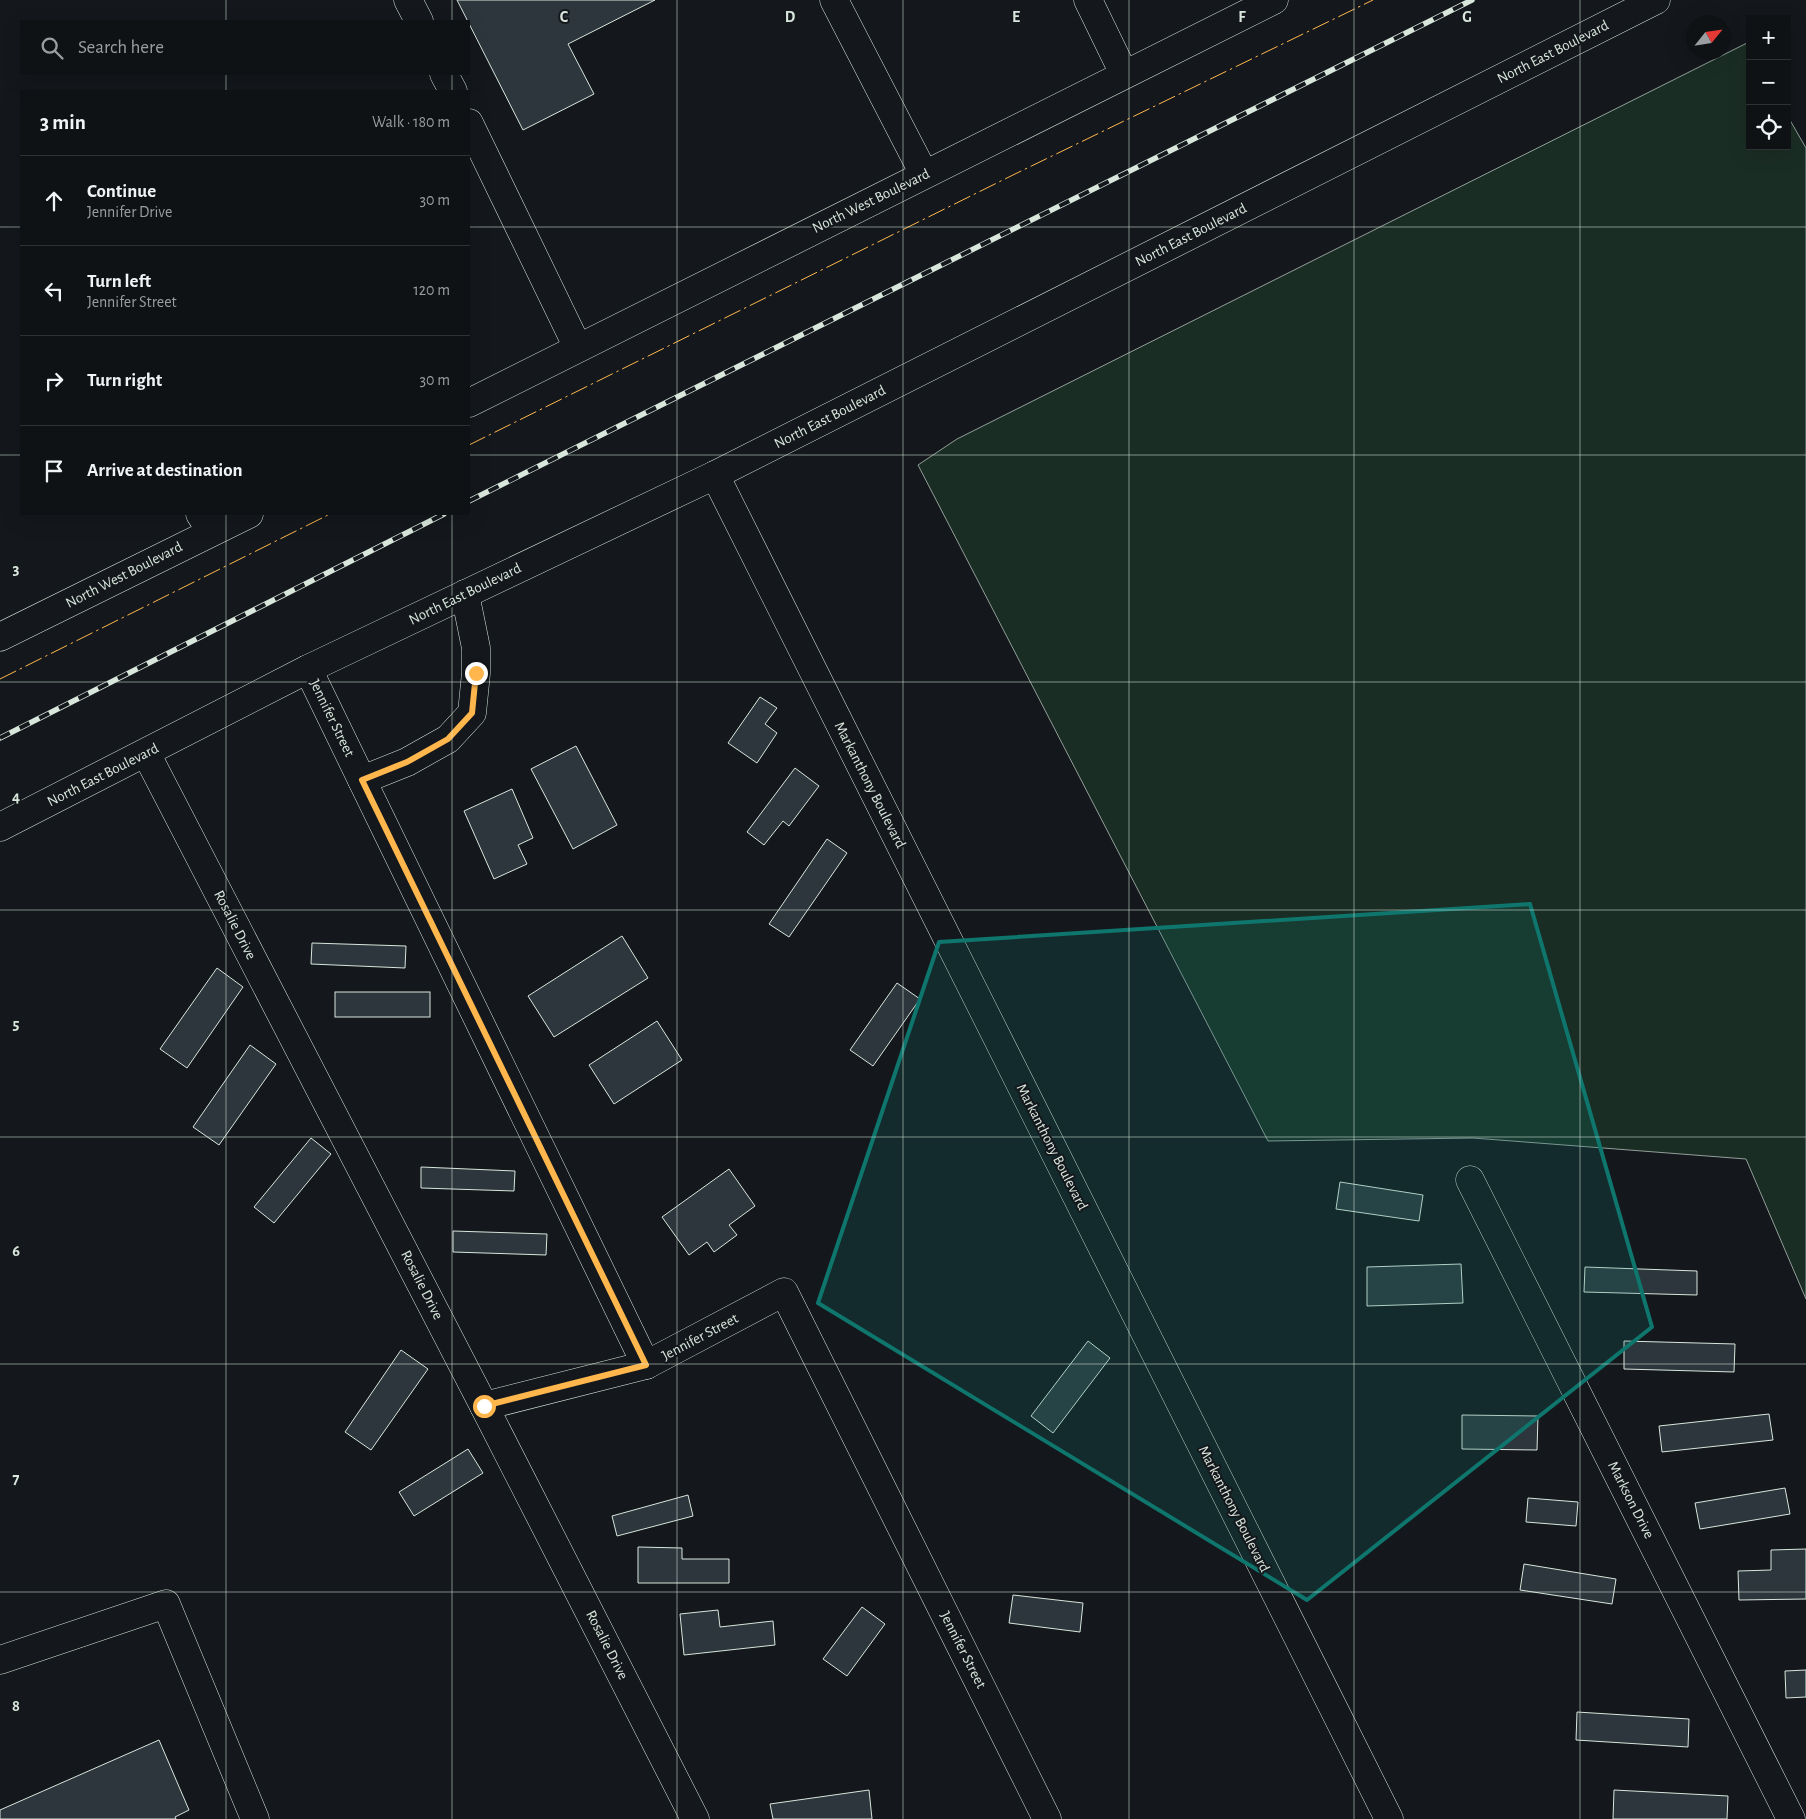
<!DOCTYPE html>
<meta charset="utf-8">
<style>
:root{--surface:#0f1215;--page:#181b1e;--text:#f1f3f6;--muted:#9b9ea0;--line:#2f3234}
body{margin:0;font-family:"Alegreya Sans",sans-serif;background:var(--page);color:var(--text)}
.controls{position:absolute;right:15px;top:15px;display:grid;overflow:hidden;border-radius:0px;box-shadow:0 5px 20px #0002}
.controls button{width:45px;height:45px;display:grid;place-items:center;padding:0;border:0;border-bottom:1px solid var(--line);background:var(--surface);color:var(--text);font:25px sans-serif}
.compass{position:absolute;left:1686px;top:15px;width:45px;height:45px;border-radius:50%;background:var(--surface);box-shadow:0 5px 20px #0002;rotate:60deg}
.stop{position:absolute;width:15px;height:15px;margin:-11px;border:4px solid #ffb74d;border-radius:50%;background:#fff}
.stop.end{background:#ffb74d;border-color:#fff;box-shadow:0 1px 5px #0008}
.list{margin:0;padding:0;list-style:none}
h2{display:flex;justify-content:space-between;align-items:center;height:65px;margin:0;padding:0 20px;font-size:21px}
h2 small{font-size:16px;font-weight:400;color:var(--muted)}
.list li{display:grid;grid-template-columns:32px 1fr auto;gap:15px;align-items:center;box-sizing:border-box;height:90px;padding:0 20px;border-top:1px solid var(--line)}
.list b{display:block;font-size:19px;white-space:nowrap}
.list p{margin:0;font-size:16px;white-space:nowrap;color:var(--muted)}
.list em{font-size:16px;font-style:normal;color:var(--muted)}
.icon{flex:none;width:28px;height:28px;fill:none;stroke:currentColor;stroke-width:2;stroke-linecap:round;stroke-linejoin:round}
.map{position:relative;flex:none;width:1806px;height:1819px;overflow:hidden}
.search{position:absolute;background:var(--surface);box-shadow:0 5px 20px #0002;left:20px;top:20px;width:450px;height:55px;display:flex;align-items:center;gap:12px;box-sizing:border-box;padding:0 18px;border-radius:0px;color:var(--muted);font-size:19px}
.panel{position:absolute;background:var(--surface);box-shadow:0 5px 20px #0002;left:20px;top:90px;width:450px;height:425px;border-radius:0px}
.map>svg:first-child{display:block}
.green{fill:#1a2d24;stroke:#939e99}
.building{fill:#2c363c;stroke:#d8e6dc}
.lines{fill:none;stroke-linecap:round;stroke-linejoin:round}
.minor-casing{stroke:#d8e6dc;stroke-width:29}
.major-casing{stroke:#d8e6dc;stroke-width:29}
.minor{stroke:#14181c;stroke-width:28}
.major{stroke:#14181c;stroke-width:28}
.rail-casing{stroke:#d8e6dc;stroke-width:5.5}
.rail{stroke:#14181c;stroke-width:4;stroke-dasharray:11;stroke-linecap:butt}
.power{stroke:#ffb74d;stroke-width:1;stroke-dasharray:18 4 2.5 4;stroke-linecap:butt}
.route{stroke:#ffb74d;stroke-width:6}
.marked{fill:#0f766e;fill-opacity:0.2;stroke:#0f766e;stroke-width:4;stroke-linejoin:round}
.grid{fill:none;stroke:#d8e6dc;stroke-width:1;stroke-opacity:0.55}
.labels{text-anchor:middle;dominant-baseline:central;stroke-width:4;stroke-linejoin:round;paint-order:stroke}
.street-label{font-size:15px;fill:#d8e6dc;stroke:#14181c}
.grid-label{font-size:16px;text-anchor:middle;font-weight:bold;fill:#d8e6dc;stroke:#14181c;stroke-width:4;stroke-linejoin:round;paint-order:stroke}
</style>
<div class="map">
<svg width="1806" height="1819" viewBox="0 0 1806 1819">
<rect width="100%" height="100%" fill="#14181c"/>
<!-- green -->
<path class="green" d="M 1747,43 L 1750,48 L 1750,146 L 1787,146 L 1787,115 L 1806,148 L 1806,1299 L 1746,1159 L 1473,1138 L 1268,1141 L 918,465 L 957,439 Z"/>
<!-- building -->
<g class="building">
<path d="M 457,0 L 655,0 L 568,44 L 594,94 L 523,130 Z"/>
<path d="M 760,697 L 777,708 L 765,724 L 777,733 L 757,763 L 728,743 Z"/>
<path d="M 576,746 L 617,825 L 573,849 L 531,769 Z"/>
<path d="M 795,768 L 819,786 L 789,826 L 783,821 L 764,845 L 747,832 Z"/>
<path d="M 512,789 L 533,838 L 518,845 L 527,864 L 494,879 L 464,811 Z"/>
<path d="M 827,839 L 847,853 L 789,937 L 769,924 Z"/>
<path d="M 622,936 L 648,978 L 554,1037 L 528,996 Z"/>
<path d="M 312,943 L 406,946 L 405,968 L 311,964 Z"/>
<path d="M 217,968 L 243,987 L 187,1068 L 160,1049 Z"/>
<path d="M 897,983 L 920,999 L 873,1066 L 850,1050 Z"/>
<rect x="335" y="992" width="95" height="25"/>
<path d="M 657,1021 L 682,1060 L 614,1104 L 589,1065 Z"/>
<path d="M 250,1045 L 276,1064 L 219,1145 L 193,1127 Z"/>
<path d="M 311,1138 L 331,1154 L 274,1223 L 254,1207 Z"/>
<path d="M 421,1167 L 515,1171 L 514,1191 L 421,1188 Z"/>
<path d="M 729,1169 L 755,1206 L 729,1225 L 737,1235 L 714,1252 L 707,1242 L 689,1255 L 662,1217 Z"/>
<path d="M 1340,1182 L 1423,1195 L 1419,1221 L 1336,1209 Z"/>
<path d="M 453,1231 L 547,1234 L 546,1255 L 453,1252 Z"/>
<path d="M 1461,1264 L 1463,1303 L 1367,1306 L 1367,1267 Z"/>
<path d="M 1585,1267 L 1697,1271 L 1697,1295 L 1584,1292 Z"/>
<path d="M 1088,1341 L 1110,1358 L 1053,1433 L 1031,1416 Z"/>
<path d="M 1624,1341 L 1735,1344 L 1734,1372 L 1624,1369 Z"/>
<path d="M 401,1350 L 428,1369 L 371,1450 L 345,1432 Z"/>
<path d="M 1769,1414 L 1773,1440 L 1662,1452 L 1659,1426 Z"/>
<path d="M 1462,1415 L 1538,1416 L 1537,1450 L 1462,1449 Z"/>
<path d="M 468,1449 L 483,1473 L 414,1516 L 399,1492 Z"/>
<path d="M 1785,1488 L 1790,1514 L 1700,1529 L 1695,1503 Z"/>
<path d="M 688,1495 L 693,1516 L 617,1536 L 612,1516 Z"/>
<path d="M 1528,1498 L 1578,1502 L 1576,1526 L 1526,1522 Z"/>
<path d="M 638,1547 L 682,1548 L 682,1559 L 729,1559 L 729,1583 L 638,1583 Z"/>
<path d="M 1806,1549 L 1806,1599 L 1739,1600 L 1738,1571 L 1771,1570 L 1771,1550 Z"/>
<path d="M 1524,1564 L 1616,1579 L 1612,1604 L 1520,1590 Z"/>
<path d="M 1013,1595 L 1083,1603 L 1080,1632 L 1009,1623 Z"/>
<path d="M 862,1607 L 885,1624 L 847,1676 L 823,1659 Z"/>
<path d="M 718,1610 L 720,1627 L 773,1621 L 775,1645 L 684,1655 L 680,1614 Z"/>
<path d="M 1806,1670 L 1806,1697 L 1786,1698 L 1785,1671 Z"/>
<path d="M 1577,1712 L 1689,1719 L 1688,1747 L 1576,1740 Z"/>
<path d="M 159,1740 L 189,1810 L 175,1817 L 176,1819 L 0,1819 L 0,1810 Z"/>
<path d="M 869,1790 L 872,1819 L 773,1819 L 770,1804 Z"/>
<path d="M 1614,1790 L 1728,1796 L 1727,1819 L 1613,1819 Z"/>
</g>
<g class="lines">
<!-- minor casing -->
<g class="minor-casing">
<g id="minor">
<path d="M 408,0 L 419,21"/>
<path d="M 834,0 L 924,174"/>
<path d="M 1088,0 L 1124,74"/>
<path d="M 444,74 L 453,91"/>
<path d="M 469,123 L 578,348"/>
<path d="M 715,475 L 1389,1819"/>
<path d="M 200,514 L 211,531"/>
<path d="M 308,669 L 646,1365 L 784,1292 L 1047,1819"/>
<path d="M 146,753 L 484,1406 L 695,1819"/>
<path d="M 362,780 L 407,762 L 448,739 L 472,713 L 476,673 L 476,648 L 465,594"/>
<path d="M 1470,1180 L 1791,1819"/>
<path d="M 484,1406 L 646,1365"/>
<path d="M 0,1660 L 166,1604 L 255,1819"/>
</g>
</g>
<!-- major casing -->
<g class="major-casing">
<g id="major">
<path d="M 469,403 L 1274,0"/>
<path d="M 0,637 L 249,514"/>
<path d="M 0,827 L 308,669 L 715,475 L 1656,0"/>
</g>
</g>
<!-- minor -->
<use href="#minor" class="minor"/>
<!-- major -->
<use href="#major" class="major"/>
<!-- rail casing -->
<g class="rail-casing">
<g id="rail">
<path d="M 469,501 L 1472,0"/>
<path d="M 0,738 L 444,514"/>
</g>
</g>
<!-- rail -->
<use href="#rail" class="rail"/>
<!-- power -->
<g class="power">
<path d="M 469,445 L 1015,174 L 1373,0"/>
<path d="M 0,679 L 330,514"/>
</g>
</g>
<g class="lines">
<!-- route -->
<path class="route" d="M 476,673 L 472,713 L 448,739 L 407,762 L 362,780 L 646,1365 L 484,1406"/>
</g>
<!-- marked area -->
<path class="marked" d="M 1530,904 L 1652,1327 L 1307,1600 L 818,1303 L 939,942 Z"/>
<!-- grid -->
<path class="grid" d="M 226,0 L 226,21M 452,0 L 452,21M 677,0 L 677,1819M 903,0 L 903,1819M 1129,0 L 1129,1819M 1354,0 L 1354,1819M 1580,0 L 1580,1819M 226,74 L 226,91M 452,74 L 452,91M 0,227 L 21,227M 469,227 L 1806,227M 0,455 L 21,455M 469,455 L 1806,455M 226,514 L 226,1819M 452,514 L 452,1819M 0,682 L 1806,682M 0,910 L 1806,910M 0,1137 L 1806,1137M 0,1364 L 1806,1364M 0,1592 L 1806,1592"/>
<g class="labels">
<!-- street labels -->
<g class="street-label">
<text transform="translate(1553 52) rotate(-27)">North East Boulevard</text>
<text transform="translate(871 201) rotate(-26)">North West Boulevard</text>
<text transform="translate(1191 235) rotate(-27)">North East Boulevard</text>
<text transform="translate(830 417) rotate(-27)">North East Boulevard</text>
<text transform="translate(124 575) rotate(-27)">North West Boulevard</text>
<text transform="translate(465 594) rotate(-26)">North East Boulevard</text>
<text transform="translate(332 718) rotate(64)">Jennifer Street</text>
<text transform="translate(103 775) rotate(-27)">North East Boulevard</text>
<text transform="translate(870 785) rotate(63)">Markanthony Boulevard</text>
<text transform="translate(235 925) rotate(63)">Rosalie Drive</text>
<text transform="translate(1052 1147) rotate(63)">Markanthony Boulevard</text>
<text transform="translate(422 1285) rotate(63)">Rosalie Drive</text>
<text transform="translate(700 1337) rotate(-28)">Jennifer Street</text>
<text transform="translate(1631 1500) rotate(63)">Markson Drive</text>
<text transform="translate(1234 1509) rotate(63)">Markanthony Boulevard</text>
<text transform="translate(607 1645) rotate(63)">Rosalie Drive</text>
<text transform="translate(963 1650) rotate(63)">Jennifer Street</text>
</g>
</g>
<g class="grid-label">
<text x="564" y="22">C</text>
<text x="790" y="22">D</text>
<text x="1016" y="22">E</text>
<text x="1242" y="22">F</text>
<text x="1467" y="22">G</text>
<text x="16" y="574">3</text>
<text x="16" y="802">4</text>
<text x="16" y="1029">5</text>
<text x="16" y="1256">6</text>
<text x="16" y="1484">7</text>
<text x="16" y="1711">8</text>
</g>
</svg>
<div class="controls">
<button>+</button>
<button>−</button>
<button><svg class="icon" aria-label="locate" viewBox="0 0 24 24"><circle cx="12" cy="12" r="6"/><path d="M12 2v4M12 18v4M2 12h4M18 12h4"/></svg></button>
</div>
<svg class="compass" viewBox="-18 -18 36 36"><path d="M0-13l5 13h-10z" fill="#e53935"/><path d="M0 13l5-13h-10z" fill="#9b9ea0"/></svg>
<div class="stop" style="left:484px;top:1406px"></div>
<div class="stop end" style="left:476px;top:673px"></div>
<div class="search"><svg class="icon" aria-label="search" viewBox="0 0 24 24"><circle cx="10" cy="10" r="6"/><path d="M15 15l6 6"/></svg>Search here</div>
<section class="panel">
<h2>3 min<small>Walk · 180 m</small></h2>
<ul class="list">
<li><svg class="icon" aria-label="ahead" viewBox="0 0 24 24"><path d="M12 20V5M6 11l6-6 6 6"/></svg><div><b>Continue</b><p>Jennifer Drive</p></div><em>30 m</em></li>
<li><svg class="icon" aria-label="left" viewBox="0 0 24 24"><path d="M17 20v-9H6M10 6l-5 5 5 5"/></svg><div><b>Turn left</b><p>Jennifer Street</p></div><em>120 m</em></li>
<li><svg class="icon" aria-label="right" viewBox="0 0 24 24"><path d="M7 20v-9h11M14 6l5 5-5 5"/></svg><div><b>Turn right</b></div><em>30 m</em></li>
<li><svg class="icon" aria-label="arrive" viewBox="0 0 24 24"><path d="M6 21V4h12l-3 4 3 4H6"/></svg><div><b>Arrive at destination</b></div></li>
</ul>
</section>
</div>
